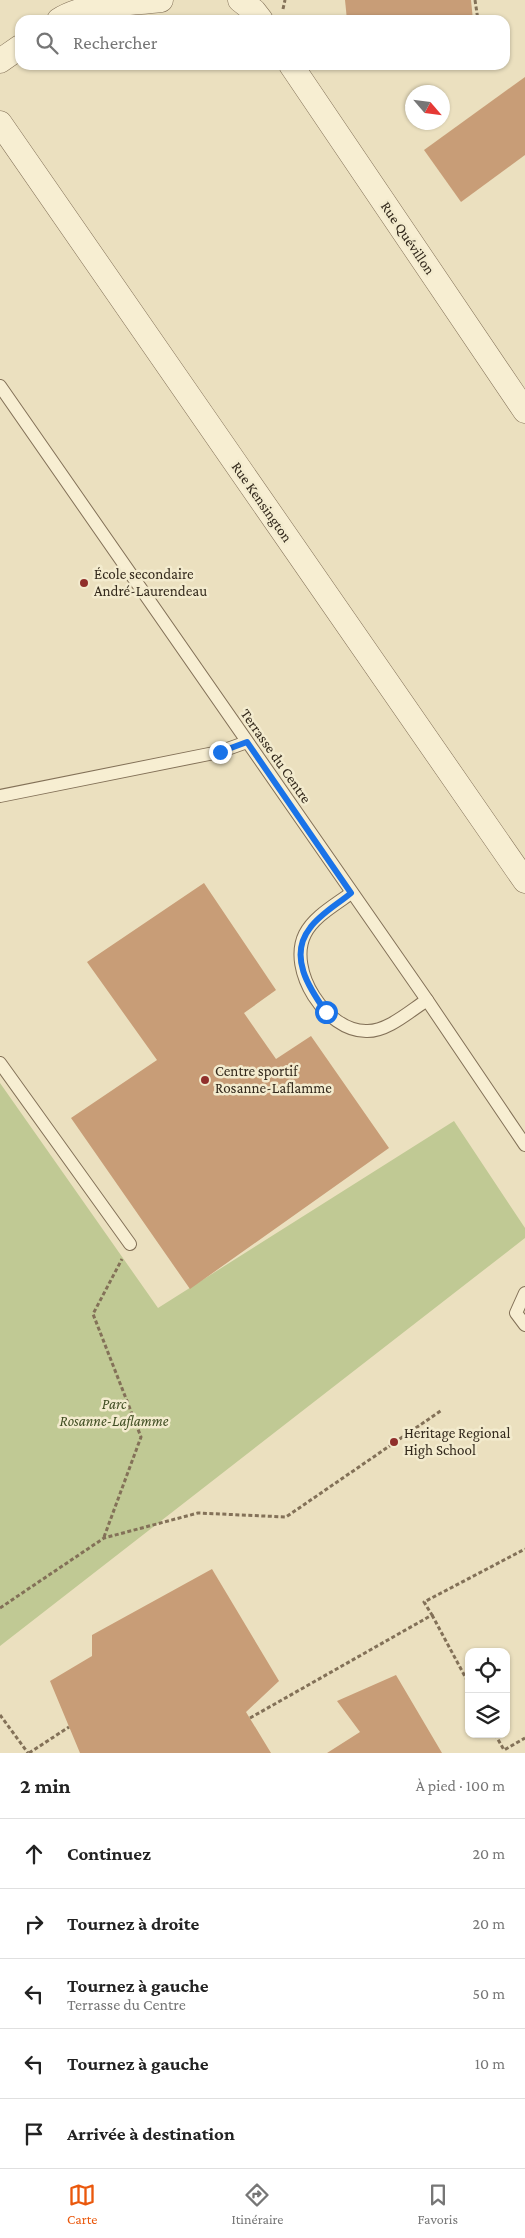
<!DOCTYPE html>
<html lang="fr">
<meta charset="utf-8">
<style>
:root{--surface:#fff;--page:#f6f6f6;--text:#222;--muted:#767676;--line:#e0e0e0;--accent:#ea580c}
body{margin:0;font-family:"Crimson Pro",serif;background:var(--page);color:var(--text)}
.controls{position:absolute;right:15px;bottom:15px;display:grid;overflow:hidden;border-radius:10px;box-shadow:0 1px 4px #0004}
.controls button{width:45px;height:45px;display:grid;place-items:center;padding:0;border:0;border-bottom:1px solid var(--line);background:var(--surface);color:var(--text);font:25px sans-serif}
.compass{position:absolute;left:405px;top:85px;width:45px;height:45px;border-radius:50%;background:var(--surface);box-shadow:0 1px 4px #0004;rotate:118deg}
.stop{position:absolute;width:15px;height:15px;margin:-11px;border:4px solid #1a73e8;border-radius:50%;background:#fff}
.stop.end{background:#1a73e8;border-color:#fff;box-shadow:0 1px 5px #0008}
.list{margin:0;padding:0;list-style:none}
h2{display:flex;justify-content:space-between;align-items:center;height:65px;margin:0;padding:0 20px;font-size:21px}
h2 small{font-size:16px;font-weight:400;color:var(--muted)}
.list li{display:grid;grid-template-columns:32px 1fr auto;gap:15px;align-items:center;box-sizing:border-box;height:70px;padding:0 20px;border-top:1px solid var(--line)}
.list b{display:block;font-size:19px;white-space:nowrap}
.list p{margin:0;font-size:16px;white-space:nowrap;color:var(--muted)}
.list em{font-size:16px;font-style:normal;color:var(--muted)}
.icon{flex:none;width:28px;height:28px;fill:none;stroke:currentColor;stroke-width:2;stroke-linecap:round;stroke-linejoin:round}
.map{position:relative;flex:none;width:525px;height:1753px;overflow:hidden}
.search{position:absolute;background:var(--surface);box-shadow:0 1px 4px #0004;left:15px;right:15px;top:15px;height:55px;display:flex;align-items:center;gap:12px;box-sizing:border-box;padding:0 18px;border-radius:15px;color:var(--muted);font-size:19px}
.sheet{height:415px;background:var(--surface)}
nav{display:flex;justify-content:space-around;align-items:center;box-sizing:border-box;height:70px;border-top:1px solid var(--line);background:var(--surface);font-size:14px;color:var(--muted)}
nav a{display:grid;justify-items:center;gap:2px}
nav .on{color:var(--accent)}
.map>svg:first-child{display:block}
.green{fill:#c0c994}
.building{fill:#c89d77}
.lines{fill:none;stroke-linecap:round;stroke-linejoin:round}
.lane-casing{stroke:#837158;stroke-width:14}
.street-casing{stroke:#837158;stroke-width:25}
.path{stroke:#837158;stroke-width:3;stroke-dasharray:4 2.5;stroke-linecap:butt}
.lane{stroke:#f7eed2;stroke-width:12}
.street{stroke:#f7eed2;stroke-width:24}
.route{stroke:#1a73e8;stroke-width:6}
.poi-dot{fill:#902f2b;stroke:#f3ebce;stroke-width:2}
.labels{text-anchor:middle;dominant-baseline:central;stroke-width:5;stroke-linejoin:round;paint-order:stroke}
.street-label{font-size:15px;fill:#33291c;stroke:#f3ebce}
.poi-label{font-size:15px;fill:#33291c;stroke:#f3ebce;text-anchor:start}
.park-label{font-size:15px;font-style:italic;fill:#424f24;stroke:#f3ebce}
</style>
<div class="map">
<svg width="525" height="1753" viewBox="0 0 525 1753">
<rect width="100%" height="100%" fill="#ebe0bf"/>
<!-- green -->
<path class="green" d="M 0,1083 L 158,1308 L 454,1121 L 525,1228 L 525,1238 L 0,1646 Z"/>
<!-- building -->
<g class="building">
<path d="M 345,0 L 471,0 L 473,20 L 347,20 Z"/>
<path d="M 525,77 L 525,155 L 461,202 L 424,150 Z"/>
<path d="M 204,883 L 276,990 L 244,1013 L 276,1059 L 311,1036 L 389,1148 L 190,1289 L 71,1118 L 157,1060 L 87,962 Z"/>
<path d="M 212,1569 L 279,1681 L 246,1712 L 271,1753 L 80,1753 L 50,1681 L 92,1656 L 92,1635 Z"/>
<path d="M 396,1675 L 442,1753 L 327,1753 L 360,1732 L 337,1701 Z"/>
</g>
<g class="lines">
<!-- lane casing -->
<g class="lane-casing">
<g id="lane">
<path d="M 0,386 L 427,1000 L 525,1145"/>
<path d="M 0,796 L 219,752 L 247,742"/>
<path d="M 351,893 C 337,904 314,916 305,934 C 287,970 326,1031 366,1031 C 387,1032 410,1011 427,1000"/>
<path d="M 0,1063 L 130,1244"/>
<path d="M 525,1293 L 516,1313 L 525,1325"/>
</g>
</g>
<!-- street casing -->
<g class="street-casing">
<g id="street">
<path d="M 240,0 L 254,11 L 261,20"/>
<path d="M 59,20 C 85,3 130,4 161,0"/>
<path d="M 0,61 L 20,47"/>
<path d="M 291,65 L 525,411"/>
<path d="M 0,123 L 525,881"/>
</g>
</g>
<!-- path -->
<g class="path">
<path d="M 475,0 L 478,20"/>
<path d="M 283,9 L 285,0"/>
<path d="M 104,1537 L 141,1437 L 93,1314 L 122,1259"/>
<path d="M 0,1608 L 104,1538 L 198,1513 L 286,1517 L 442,1410"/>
<path d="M 432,1615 L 469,1684"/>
<path d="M 0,1715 L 28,1753"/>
<path d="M 250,1718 L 432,1615 L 424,1602 L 525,1549"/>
<path d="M 495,1734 L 504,1750 L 525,1738"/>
<path d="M 29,1753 L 69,1727"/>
</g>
<!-- lane -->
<use href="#lane" class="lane"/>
<!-- street -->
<use href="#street" class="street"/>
</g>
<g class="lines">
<!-- route -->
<path class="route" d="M 220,752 L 247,742 L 351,893 C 338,904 320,914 310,928 C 288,956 309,988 326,1012"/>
</g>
<!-- markers -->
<g class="poi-dot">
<circle cx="84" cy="583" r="5"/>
<circle cx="205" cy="1080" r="5"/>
<circle cx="394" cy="1442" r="5"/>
</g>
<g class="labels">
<!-- street labels -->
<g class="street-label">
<text transform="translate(408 238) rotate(56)">Rue Quévillon</text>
<text transform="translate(262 502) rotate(55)">Rue Kensington</text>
<text transform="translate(276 756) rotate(55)">Terrasse du Centre</text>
</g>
<!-- poi labels -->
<g class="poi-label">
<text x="94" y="574">École secondaire<tspan x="94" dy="17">André-Laurendeau</tspan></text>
<text x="215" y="1071">Centre sportif<tspan x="215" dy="17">Rosanne-Laflamme</tspan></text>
<text x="404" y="1433">Heritage Regional<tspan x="404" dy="17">High School</tspan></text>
</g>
<!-- park labels -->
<g class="park-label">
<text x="114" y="1404">Parc<tspan x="114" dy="17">Rosanne-Laflamme</tspan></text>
</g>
</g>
</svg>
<div class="controls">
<button><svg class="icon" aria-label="locate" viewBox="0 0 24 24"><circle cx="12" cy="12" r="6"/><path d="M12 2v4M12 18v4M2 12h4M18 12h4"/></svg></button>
<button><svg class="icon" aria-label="layers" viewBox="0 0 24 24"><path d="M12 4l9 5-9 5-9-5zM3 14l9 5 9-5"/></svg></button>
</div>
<svg class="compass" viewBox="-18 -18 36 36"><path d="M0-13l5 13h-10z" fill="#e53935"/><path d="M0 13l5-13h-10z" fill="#767676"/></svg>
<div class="stop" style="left:326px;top:1012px"></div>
<div class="stop end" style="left:220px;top:752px"></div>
<div class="search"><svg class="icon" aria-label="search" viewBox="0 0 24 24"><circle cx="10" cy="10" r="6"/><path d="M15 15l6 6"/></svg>Rechercher</div>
</div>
<section class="sheet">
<h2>2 min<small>À pied · 100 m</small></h2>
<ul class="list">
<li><svg class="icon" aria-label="ahead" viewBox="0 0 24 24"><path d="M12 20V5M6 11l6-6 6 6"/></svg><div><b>Continuez</b></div><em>20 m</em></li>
<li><svg class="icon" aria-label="right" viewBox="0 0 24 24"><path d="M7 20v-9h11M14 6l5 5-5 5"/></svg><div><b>Tournez à droite</b></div><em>20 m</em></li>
<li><svg class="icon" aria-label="left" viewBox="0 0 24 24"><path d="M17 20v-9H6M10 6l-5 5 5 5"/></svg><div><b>Tournez à gauche</b><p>Terrasse du Centre</p></div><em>50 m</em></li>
<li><svg class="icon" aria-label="left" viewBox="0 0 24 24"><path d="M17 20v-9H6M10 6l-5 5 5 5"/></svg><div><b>Tournez à gauche</b></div><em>10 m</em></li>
<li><svg class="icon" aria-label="arrive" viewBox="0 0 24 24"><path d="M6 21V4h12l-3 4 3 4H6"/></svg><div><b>Arrivée à destination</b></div></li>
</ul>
</section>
<nav>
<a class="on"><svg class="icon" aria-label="map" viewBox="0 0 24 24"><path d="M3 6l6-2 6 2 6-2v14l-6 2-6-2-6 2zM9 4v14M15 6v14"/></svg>Carte</a>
<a><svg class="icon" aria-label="directions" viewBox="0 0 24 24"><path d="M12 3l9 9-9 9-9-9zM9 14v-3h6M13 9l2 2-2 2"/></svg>Itinéraire</a>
<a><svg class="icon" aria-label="saved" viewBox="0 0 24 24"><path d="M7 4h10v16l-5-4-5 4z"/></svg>Favoris</a>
</nav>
